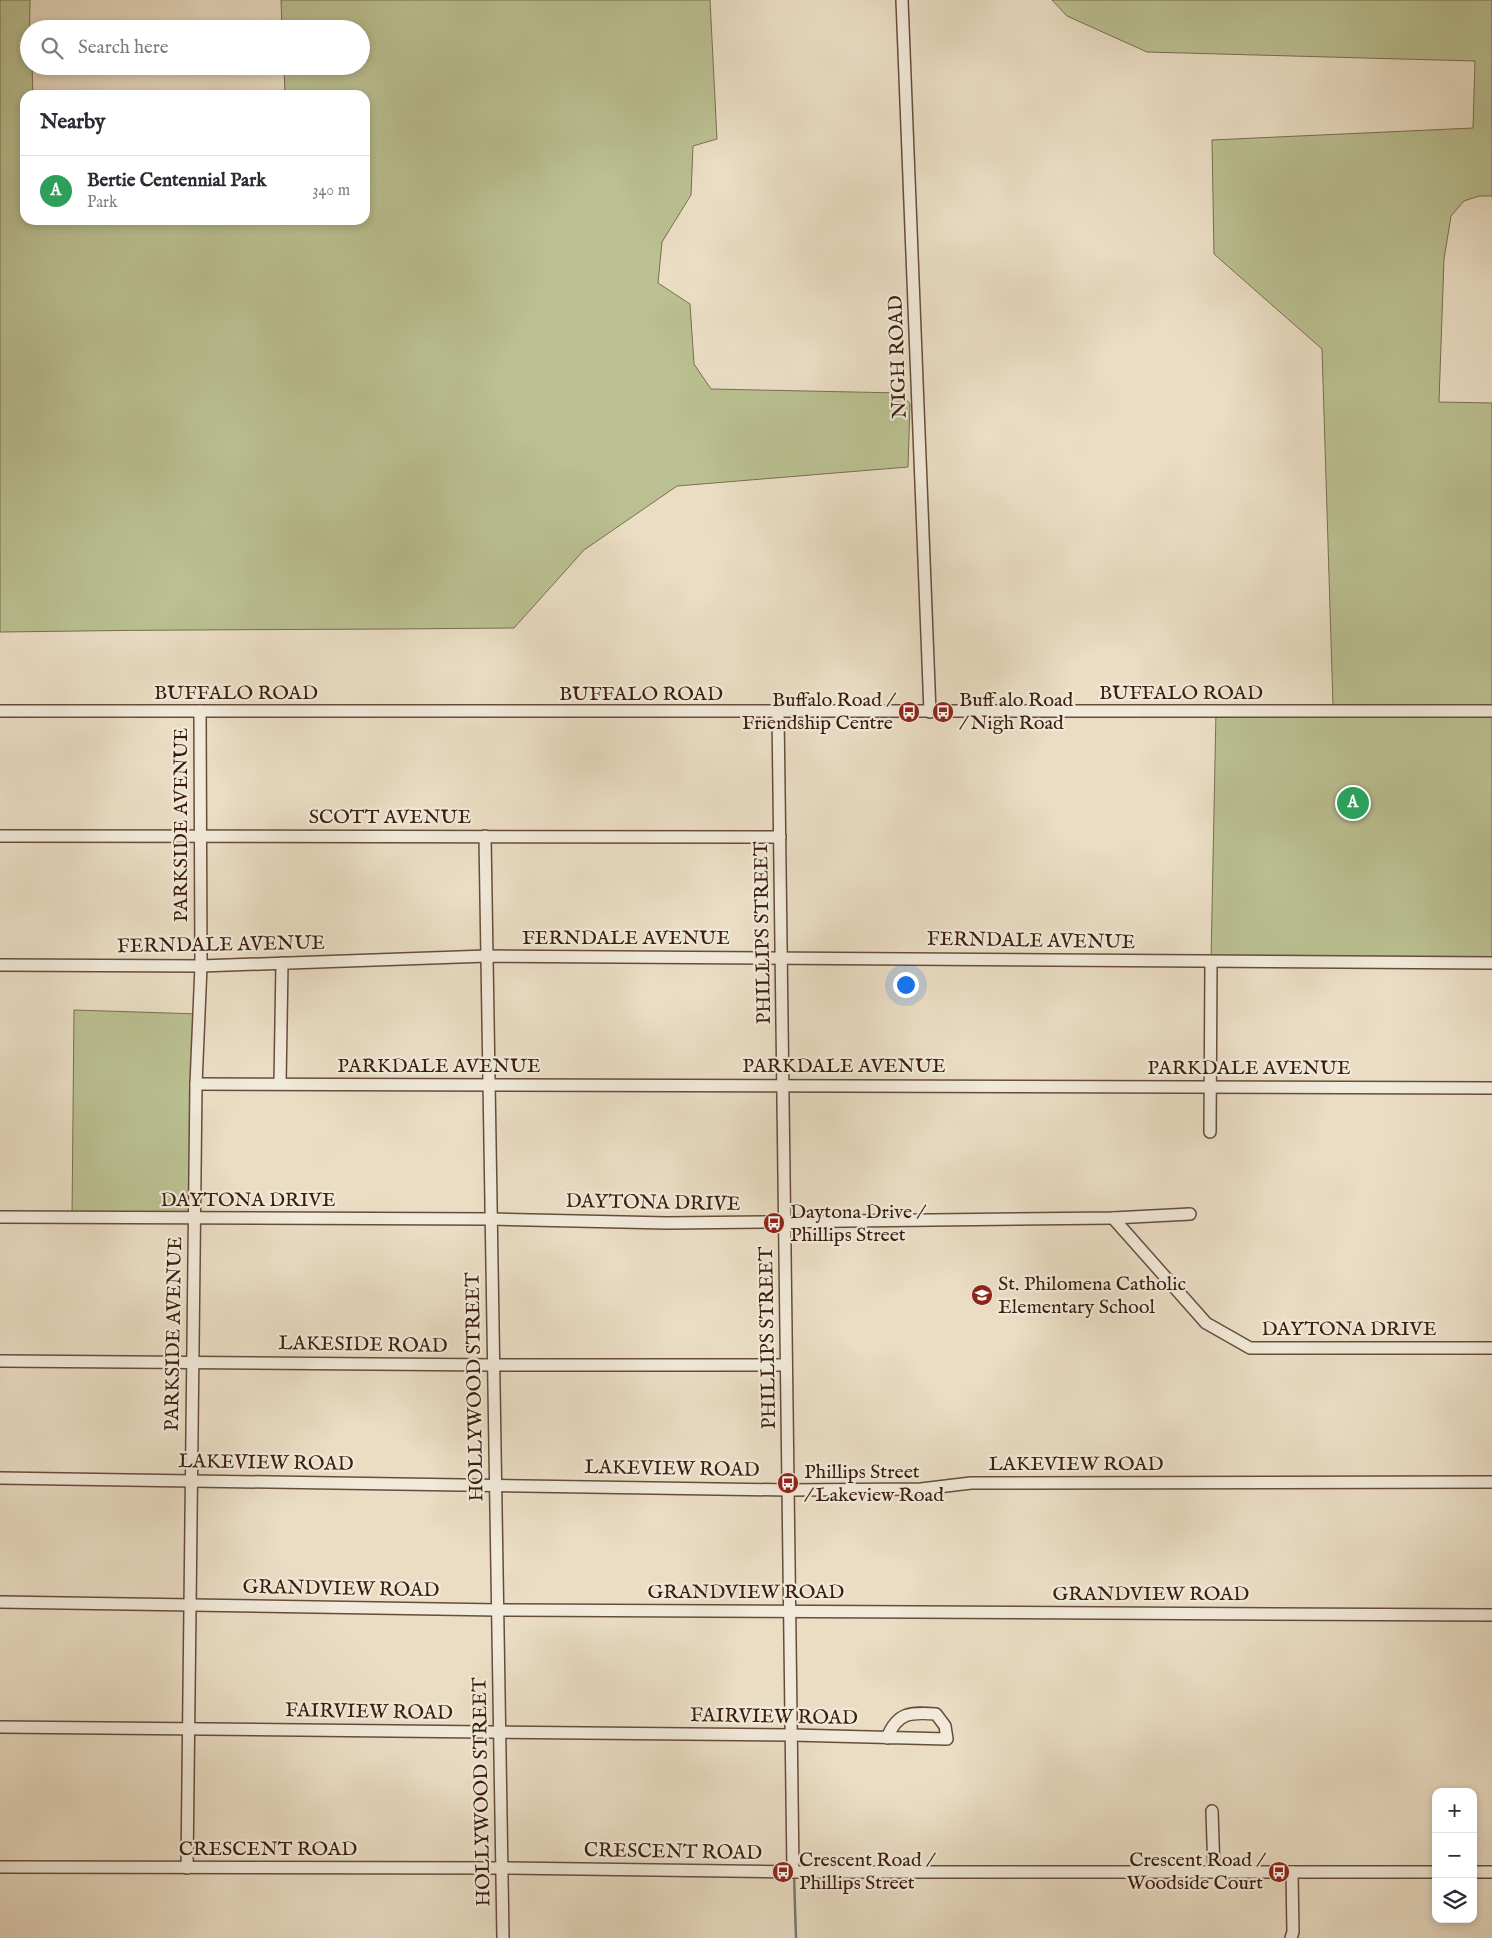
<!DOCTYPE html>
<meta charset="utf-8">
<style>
:root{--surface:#fff;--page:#f2f2f3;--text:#2b2b33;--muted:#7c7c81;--line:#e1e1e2;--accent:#0f766e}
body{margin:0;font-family:"IM FELL English",serif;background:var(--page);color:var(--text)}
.controls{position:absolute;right:15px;bottom:15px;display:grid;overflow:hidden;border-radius:10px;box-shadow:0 2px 8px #0003}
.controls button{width:45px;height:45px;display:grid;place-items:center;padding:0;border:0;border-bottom:1px solid var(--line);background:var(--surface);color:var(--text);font:25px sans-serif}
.you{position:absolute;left:905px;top:984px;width:18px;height:18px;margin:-12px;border:4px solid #fff;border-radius:50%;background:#1a73e8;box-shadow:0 0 0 8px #1a73e833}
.badge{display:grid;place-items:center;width:32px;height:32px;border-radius:50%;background:var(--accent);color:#fff;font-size:16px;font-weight:700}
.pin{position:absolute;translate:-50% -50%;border:2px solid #fff;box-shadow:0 1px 5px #0006}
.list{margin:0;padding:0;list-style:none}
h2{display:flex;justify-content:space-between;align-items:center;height:65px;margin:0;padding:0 20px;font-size:21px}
h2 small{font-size:16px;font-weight:400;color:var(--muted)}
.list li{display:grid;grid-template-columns:32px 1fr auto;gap:15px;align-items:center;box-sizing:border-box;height:70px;padding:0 20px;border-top:1px solid var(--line)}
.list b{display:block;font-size:19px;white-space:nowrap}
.list p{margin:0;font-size:16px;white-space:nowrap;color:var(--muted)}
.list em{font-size:16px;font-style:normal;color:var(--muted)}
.icon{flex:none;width:28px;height:28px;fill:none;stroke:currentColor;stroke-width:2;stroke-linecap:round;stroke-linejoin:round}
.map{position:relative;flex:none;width:1492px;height:1938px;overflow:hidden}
.search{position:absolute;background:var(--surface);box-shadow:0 2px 8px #0003;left:20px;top:20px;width:350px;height:55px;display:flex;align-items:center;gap:12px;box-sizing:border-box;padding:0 18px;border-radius:28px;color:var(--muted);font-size:19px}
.panel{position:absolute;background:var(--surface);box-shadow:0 2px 8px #0003;left:20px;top:90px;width:350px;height:135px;border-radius:15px}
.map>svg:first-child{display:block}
.green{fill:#bac091;stroke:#7a6e50}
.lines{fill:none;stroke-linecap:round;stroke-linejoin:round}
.stream{stroke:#757b77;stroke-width:2.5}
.minor-casing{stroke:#674c3c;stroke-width:14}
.minor{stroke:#f1e9d9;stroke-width:11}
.labels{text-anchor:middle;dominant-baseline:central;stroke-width:4.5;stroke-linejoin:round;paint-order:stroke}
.street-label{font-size:20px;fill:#3b1c0e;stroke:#f1e9d9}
.poi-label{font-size:20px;fill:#3b1c0e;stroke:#f1e9d9;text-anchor:start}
</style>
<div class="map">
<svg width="1492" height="1938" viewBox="0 0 1492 1938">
<rect width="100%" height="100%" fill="#eaddc4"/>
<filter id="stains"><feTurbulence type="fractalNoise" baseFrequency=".004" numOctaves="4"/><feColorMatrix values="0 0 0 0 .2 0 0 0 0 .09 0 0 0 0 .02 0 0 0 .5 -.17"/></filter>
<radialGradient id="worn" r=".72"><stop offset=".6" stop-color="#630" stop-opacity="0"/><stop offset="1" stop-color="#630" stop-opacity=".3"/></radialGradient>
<!-- green -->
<g class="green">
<path d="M 0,0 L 30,0 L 29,66 L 32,66 L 33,95 L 25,95 L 25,220 L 365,220 L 365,95 L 285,95 L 284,66 L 361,66 L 361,29 L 282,29 L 281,0 L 710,0 L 717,139 L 693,146 L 691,195 L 662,242 L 658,283 L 690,304 L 694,364 L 711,389 L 901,393 L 910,404 L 908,467 L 677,486 L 584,550 L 514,628 C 343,630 171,629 0,632 Z"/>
<path d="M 1052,0 L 1492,0 L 1492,196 L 1479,196 L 1464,201 L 1451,216 L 1444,259 L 1439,402 L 1492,403 L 1492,705 L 1333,705 L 1322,349 L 1214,254 L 1212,140 L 1473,128 L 1475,61 L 1147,52 L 1067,16 Z"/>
<path d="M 1216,711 L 1492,712 L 1492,962 L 1211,961 Z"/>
<path d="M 74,1010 L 199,1014 L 194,1219 L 72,1218 Z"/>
</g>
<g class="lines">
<!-- stream -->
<path class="stream" d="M 794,1875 L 796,1938"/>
<!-- minor casing -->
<g class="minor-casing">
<g id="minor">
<path d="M 902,0 L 930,712"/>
<path d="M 0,711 L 1492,711"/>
<path d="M 778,713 L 793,1872"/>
<path d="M 0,836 L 780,837"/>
<path d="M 485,836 L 503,1938"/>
<path d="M 0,965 L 201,966 L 487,956 L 1492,963"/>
<path d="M 196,1084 L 1492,1088"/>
<path d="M 280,1084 L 282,963"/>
<path d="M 1210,1132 L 1211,962"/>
<path d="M 0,1217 L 491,1219 L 667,1223 L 1113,1218 L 1190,1214"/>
<path d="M 1113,1218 L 1206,1323 L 1250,1348 L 1492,1348"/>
<path d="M 0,1361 L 494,1365 L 786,1365"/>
<path d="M 0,1478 L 788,1490 L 921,1489 L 971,1483 L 1492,1482"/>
<path d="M 0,1602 L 498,1610 L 1492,1615"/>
<path d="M 0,1727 L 792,1735 L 947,1739 L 945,1726 L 936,1714 C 911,1712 897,1712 887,1738"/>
<path d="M 1212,1811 L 1214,1872"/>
<path d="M 0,1867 L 501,1868 L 793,1872 L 1436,1872"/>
<path d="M 187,1868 L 196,1084 L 201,966 L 200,711"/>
<path d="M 1473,1872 L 1492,1872"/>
<path d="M 1291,1938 L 1293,1932 L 1292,1872"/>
</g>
</g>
<!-- minor -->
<use href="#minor" class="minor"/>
</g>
<!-- icons -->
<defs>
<g id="bus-disc" transform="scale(1.125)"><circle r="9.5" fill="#8f2418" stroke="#f1e9d9"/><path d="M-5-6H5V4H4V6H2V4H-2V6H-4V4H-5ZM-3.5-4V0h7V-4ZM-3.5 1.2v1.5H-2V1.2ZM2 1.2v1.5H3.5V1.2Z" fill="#fff"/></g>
<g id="school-disc" transform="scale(1.125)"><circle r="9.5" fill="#8f2418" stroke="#f1e9d9"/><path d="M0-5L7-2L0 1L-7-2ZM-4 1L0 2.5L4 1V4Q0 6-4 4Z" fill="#fff"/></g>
</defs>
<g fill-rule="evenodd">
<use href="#bus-disc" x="909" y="712"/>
<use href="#bus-disc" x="943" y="712"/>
<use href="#bus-disc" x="774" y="1223"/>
<use href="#school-disc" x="982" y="1295"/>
<use href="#bus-disc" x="788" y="1483"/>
<use href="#bus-disc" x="783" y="1872"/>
<use href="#bus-disc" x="1279" y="1872"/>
</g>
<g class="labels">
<!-- street labels -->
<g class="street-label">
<text transform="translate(898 357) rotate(-92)">NIGH ROAD</text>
<text x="236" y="693">BUFFALO ROAD</text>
<text x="1181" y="693">BUFFALO ROAD</text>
<text x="641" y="694">BUFFALO ROAD</text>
<text x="390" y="817">SCOTT AVENUE</text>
<text transform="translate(181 825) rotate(-90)">PARKSIDE AVENUE</text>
<text transform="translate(763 933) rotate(-91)">PHILLIPS STREET</text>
<text x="626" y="938">FERNDALE AVENUE</text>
<text transform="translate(1031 941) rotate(1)">FERNDALE AVENUE</text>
<text transform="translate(221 945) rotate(-1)">FERNDALE AVENUE</text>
<text x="439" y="1066">PARKDALE AVENUE</text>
<text x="844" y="1066">PARKDALE AVENUE</text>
<text x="1249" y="1068">PARKDALE AVENUE</text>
<text x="248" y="1200">DAYTONA DRIVE</text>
<text transform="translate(653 1203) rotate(1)">DAYTONA DRIVE</text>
<text x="1349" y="1329">DAYTONA DRIVE</text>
<text transform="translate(174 1334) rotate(-89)">PARKSIDE AVENUE</text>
<text transform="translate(768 1338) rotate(-91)">PHILLIPS STREET</text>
<text transform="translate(363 1345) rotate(1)">LAKESIDE ROAD</text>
<text transform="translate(475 1387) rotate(-91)">HOLLYWOOD STREET</text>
<text transform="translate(266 1463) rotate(1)">LAKEVIEW ROAD</text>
<text x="1076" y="1464">LAKEVIEW ROAD</text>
<text transform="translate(672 1469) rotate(1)">LAKEVIEW ROAD</text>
<text transform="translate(341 1589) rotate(1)">GRANDVIEW ROAD</text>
<text x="746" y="1592">GRANDVIEW ROAD</text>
<text x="1151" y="1594">GRANDVIEW ROAD</text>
<text transform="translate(369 1712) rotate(1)">FAIRVIEW ROAD</text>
<text transform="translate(774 1717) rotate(1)">FAIRVIEW ROAD</text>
<text transform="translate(482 1792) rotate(-91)">HOLLYWOOD STREET</text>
<text x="268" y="1849">CRESCENT ROAD</text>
<text transform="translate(673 1852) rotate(1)">CRESCENT ROAD</text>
</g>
<!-- poi labels -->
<g class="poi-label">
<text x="893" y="700" text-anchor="end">Buffalo Road /<tspan x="893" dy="23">Friendship Centre</tspan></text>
<text x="959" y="700">Buff alo Road<tspan x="959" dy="23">/ Nigh Road</tspan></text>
<text x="790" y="1212">Daytona Drive /<tspan x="790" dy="23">Phillips Street</tspan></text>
<text x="998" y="1284">St. Philomena Catholic<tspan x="998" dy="23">Elementary School</tspan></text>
<text x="804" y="1472">Phillips Street<tspan x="804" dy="23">/ Lakeview Road</tspan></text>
<text x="799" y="1860">Crescent Road /<tspan x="799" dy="23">Phillips Street</tspan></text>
<text x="1263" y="1860" text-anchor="end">Crescent Road /<tspan x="1263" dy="23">Woodside Court</tspan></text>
</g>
</g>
<rect width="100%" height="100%" filter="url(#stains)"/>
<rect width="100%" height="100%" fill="url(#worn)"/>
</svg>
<div class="controls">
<button>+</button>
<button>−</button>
<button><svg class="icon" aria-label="layers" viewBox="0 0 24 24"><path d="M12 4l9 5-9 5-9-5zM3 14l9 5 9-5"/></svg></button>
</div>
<div class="you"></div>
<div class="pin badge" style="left:1353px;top:803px;background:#2e9e5b">A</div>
<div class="search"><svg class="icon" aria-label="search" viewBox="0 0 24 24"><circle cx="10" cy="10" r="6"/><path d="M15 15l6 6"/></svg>Search here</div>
<section class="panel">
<h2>Nearby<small></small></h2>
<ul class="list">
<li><span class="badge" style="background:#2e9e5b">A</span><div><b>Bertie Centennial Park</b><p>Park</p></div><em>340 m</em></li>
</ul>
</section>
</div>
